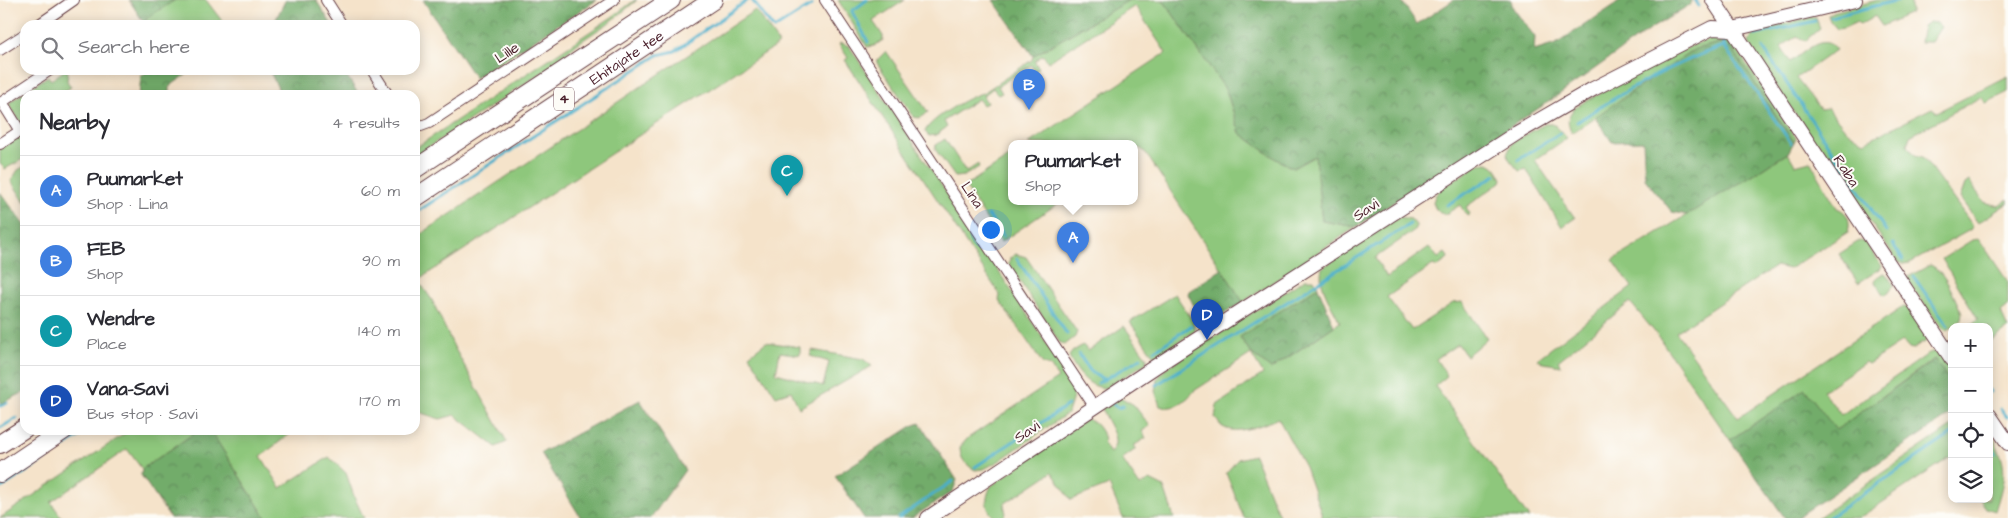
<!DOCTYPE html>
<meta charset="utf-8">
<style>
:root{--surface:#fff;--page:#f2f2f3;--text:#2b2b33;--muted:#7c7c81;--line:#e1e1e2;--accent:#111827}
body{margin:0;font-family:"Architects Daughter",sans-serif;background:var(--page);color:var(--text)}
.controls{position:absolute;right:15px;bottom:15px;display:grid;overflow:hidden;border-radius:10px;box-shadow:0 2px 12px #0003}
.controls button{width:45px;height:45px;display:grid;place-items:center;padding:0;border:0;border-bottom:1px solid var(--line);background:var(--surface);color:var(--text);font:25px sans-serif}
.you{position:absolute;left:990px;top:229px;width:18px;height:18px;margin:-12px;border:4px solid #fff;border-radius:50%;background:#1a73e8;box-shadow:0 0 0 8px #1a73e833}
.badge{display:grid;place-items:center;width:32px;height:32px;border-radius:50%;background:var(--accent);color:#fff;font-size:16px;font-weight:700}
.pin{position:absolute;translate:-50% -41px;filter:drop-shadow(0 1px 2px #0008)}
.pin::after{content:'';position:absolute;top:26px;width:18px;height:15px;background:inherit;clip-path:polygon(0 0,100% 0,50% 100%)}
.popup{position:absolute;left:1008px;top:140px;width:130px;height:65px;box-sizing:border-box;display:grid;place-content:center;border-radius:10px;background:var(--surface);filter:drop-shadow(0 1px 4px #0005);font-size:16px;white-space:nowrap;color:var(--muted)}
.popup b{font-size:19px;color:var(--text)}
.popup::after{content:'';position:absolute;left:50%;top:100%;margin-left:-10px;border:10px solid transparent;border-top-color:var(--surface)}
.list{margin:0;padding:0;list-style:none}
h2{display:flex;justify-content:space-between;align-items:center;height:65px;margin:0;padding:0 20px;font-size:21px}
h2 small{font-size:16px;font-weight:400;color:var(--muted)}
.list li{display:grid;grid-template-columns:32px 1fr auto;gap:15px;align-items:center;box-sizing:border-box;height:70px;padding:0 20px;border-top:1px solid var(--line)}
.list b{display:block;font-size:19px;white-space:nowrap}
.list p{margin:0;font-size:16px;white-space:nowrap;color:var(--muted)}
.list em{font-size:16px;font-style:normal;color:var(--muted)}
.icon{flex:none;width:28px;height:28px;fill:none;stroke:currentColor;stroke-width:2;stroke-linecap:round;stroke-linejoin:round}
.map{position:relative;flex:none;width:2008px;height:518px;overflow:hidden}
.search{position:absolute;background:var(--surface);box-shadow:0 2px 12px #0003;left:20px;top:20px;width:400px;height:55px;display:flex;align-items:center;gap:12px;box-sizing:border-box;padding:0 18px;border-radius:15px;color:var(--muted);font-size:19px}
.panel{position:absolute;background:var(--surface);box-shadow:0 2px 12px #0003;left:20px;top:90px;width:400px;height:345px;border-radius:15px}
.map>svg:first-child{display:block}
.green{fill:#8ec77b;stroke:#6c7353}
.forest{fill:url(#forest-crowns);stroke:#5e664b}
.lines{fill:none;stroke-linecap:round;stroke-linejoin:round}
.stream{stroke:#4aafca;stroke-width:3}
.street-casing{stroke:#643c43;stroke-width:12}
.secondary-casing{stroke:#643c43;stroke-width:16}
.highway-casing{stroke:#643c43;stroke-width:20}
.street{stroke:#fff;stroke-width:10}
.secondary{stroke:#fff;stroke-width:14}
.highway{stroke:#fff;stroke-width:18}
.labels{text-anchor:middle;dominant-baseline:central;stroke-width:4;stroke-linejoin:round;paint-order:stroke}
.shield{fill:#fdfcf7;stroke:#806168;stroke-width:1}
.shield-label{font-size:14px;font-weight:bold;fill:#4a1f2b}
.street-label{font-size:15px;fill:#4a1f2b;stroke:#fdfcf7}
</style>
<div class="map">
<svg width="2008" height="518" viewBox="0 0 2008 518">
<defs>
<pattern id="forest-crowns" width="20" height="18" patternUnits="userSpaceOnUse" patternTransform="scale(1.25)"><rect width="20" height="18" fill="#72ac6b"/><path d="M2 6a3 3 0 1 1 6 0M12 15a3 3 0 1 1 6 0" fill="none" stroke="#608b58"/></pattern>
</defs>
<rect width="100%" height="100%" fill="#fdfcf7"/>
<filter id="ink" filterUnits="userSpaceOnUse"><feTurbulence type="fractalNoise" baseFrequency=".02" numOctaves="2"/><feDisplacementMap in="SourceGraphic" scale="10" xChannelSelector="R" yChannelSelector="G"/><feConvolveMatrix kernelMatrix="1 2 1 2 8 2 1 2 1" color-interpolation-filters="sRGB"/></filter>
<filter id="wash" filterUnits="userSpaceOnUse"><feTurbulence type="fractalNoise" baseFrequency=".0096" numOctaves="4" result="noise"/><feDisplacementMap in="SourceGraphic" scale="20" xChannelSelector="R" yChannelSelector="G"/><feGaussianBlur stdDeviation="1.12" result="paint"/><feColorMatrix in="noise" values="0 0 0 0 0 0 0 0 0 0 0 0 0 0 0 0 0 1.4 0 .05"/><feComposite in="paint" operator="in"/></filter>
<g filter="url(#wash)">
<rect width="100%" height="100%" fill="#f5e3ca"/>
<!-- green -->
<g class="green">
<path d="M 175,0 L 206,0 L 225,25 L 145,25 L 144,23 L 148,17 Z"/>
<path d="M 635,0 L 637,0 L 613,20 L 577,44 L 549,68 L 415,156 L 415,148 L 612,17 Z"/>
<path d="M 838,0 L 905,0 L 873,21 L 883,36 L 883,40 L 874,46 L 867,47 Z"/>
<path d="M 1129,0 L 1163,0 L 1226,90 L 1240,133 L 1276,159 L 1293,168 L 1315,155 L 1322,221 L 1356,227 L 1243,302 L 1145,152 L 1140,148 L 1134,151 L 1134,144 L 1028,144 L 1166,53 L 1135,6 L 1048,62 L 1043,55 L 1034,61 L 1039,68 L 1035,71 L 1031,65 L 998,86 L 1002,93 L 998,95 L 993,88 L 983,96 L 987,103 L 983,105 L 978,99 L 944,121 L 947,127 L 936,135 L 929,136 L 925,132 C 928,120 971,95 983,93 L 1032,60 L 1033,56 Z"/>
<path d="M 1878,0 L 1911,0 L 1911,13 L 1882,26 L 1875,16 L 1860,25 L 1857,22 L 1844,28 L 1837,29 L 1830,21 L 1828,15 L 1832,12 Z"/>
<path d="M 755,10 L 779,44 L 418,280 L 432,300 L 454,347 L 507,442 L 496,447 L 455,415 L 440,419 L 415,411 L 415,238 Z"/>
<path d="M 1811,17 L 1816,18 L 1820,28 L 1805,41 L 1797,36 L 1781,47 L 1790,62 C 1804,53 1824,31 1836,50 L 1796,78 L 1820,109 L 1828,108 L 1845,129 L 1864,142 L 1932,108 L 1937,112 L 2008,76 L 2008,92 L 1986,103 L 1981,97 L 1910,136 L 1907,145 L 1915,155 L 1923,157 L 1973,226 L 1970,230 L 1910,263 L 1903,264 L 1898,262 L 1753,53 L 1749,42 L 1754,34 L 1759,30 Z"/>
<path d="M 1929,22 L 1937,23 L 1941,27 L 1931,42 L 1920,42 L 1923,26 Z"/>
<path d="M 1722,36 L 1727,37 L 1733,44 L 1796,138 L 1794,142 L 1729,44 L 1724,42 L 1695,49 L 1572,133 C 1565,121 1568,113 1579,105 L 1632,75 L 1696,44 Z"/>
<path d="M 841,43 L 849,46 L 1072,382 L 1074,394 L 1068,413 L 999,461 L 984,469 L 975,470 C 965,464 960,459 960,447 L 968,438 L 1058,378 L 1050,366 L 1043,364 L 999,300 L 1000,295 L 845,60 L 848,58 L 839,44 Z"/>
<path d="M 886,51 L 928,112 C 923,117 920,119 914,117 L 877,63 L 877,60 Z"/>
<path d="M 65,70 L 68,70 L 67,81 L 71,87 L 62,93 L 63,95 L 25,95 L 25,130 L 10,106 L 10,102 L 48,76 L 51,80 Z"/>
<path d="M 1545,124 L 1554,124 L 1567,138 L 1535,160 L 1575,218 L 1562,227 L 1526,169 L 1519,171 L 1509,159 L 1507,154 L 1513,142 Z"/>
<path d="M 25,133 L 25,158 L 5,169 L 0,164 L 0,149 Z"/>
<path d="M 945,139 L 966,172 L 978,164 L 979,167 L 964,176 L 955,177 L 935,149 L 936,145 Z"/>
<path d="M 1788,153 L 1795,165 L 1810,161 L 1837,208 C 1848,212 1851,221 1848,232 L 1789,269 L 1776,266 L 1676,332 L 1738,418 L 1903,307 L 1908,308 L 1926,333 L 1928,337 L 1926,341 L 1913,349 L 1909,348 L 1903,341 L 1868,364 L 1865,362 L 1823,391 L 1841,415 L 1931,352 C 1939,351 1949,360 1952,368 C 1953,373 1952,380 1952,385 L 1934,359 L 1835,431 L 1805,389 L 1730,440 L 1658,336 L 1630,302 L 1558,361 L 1561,366 L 1544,363 L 1537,359 L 1632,287 L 1613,260 Z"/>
<path d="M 1012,155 L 1012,202 L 1060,202 L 1001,242 L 965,186 Z"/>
<path d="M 1488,163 C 1496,166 1498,171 1502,179 L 1501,182 L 1466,207 L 1470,214 L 1467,216 L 1460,205 L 1446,214 L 1440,213 L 1435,208 L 1433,202 L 1435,196 L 1440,189 L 1479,164 Z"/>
<path d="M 25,166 L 25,202 L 11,181 L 18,170 Z"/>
<path d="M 1969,181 L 1984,202 L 1999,206 L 2008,199 L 2008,203 L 1978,223 L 1960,198 L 1965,184 Z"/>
<path d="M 1399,217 L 1411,219 L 1416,225 L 1416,229 L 1375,258 L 1387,277 L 1429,247 L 1438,258 L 1445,253 L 1448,257 L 1447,260 L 1437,267 L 1433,265 L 1387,297 L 1412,330 L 1453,303 L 1462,302 L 1487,339 L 1466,356 L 1458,344 L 1436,359 L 1447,376 L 1435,386 L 1529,518 L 1323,518 L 1305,467 L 1278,418 C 1266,424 1236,436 1223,427 C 1220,426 1218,421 1215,418 L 1217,405 L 1263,374 L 1251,354 L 1194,391 C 1186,401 1173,411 1160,406 L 1155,391 L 1157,379 L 1166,368 L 1305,279 L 1314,279 L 1318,287 L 1240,337 L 1251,353 L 1271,369 L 1340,322 C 1333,307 1317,285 1322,268 Z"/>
<path d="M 1979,239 L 2008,282 L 2008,306 L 2001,312 L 2008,329 L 1989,343 L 1989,327 L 1968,327 L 1978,319 L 1942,259 L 1972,240 Z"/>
<path d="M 1859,241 L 1865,242 L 1882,266 L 1880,269 L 1858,283 L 1839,254 Z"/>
<path d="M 1016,254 L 1026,257 L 1077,332 L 1075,337 L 1066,344 L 1060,343 L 1009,265 L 1010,258 Z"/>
<path d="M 1930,265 C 1946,271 1954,298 1962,313 L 1961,319 L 1947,331 L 1942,328 L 1907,281 L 1908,277 Z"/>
<path d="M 1883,273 L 1886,274 L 1894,285 L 1886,295 L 1883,294 L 1875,282 L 1876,278 Z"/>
<path d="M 1175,294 L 1193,321 L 1195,331 L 1157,357 L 1153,355 L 1130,322 Z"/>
<path d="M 1124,326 L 1147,358 L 1146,363 L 1106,388 C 1088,388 1076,371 1069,356 L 1073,351 L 1083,345 L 1088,351 Z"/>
<path d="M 766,342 L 800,347 L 800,355 L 780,352 L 776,373 L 823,386 L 829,362 L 810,356 L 812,350 L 863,359 L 872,366 L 799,408 L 791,391 L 776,396 L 749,355 Z"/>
<path d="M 1122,398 L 1134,405 L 1150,426 L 1142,431 L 1146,438 L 1133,446 L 1136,449 L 1122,459 L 1140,486 L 1150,480 L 1164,487 L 1174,518 L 1123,518 L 1109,485 L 1071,500 L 1052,472 L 1004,504 L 1006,514 L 1003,517 L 995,518 C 984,508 985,499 991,486 L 1086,419 C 1096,421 1101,430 1105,439 L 1103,443 L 1110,453 C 1124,439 1105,423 1102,408 L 1116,399 Z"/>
<path d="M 1952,426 L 1952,461 L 1949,458 L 1859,518 L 1817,518 Z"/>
<path d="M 1989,429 C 2008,467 2007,471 1995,511 L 1986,508 L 1980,499 L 1989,499 Z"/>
<path d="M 130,430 L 199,430 L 142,469 L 127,449 L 51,502 L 62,518 L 0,518 Z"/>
<path d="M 210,430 L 295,430 L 261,456 L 281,488 L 329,457 L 346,473 L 355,499 L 364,518 L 266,518 Z"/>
<path d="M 1254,455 L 1280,518 L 1244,518 L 1226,473 L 1238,459 Z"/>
</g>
<!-- forest -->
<g class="forest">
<path d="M 129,0 L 175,0 L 148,17 L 144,23 Z"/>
<path d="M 287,0 L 316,0 L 332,25 L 273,25 L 285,1 Z"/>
<path d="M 423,0 L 597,0 L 475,78 Z"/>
<path d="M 993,0 L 1129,0 L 1033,56 Z"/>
<path d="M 1163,0 L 1401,0 L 1417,24 L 1454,0 L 1511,0 L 1513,8 L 1535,37 L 1534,51 L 1556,44 L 1622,0 L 1691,0 L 1691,4 L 1649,30 L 1547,103 L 1356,227 L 1322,221 L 1315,156 L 1293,168 L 1276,159 L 1240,133 L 1226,90 Z"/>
<path d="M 1724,42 L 1729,44 L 1794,142 L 1788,153 L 1687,215 L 1672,212 L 1645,179 L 1643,141 L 1612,142 L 1595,117 L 1695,49 Z"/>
<path d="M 149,70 L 193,70 L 170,86 L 170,95 L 139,95 L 141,76 Z"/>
<path d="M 269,70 L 343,70 L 359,95 L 278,95 L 278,88 Z"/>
<path d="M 0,192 L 25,225 L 25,392 L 0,404 Z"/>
<path d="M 1222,269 L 1243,302 L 1214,320 L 1208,322 L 1199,316 L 1188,294 L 1189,291 Z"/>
<path d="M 1318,287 L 1334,326 L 1271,369 L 1251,353 L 1240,337 Z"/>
<path d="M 1935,359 L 1952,385 L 1952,411 L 1948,416 L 1796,518 L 1785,518 L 1730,440 L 1805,389 L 1836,430 Z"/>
<path d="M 640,400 L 685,470 L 651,518 L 581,518 L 541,453 Z"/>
<path d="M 920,423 L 957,480 L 953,491 L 912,518 L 864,518 L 835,476 L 912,426 Z"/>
<path d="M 199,430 L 210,430 L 266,518 L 170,518 L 141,475 L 142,469 Z"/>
</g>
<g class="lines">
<!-- stream -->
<g class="stream">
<path d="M 752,0 L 774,29 L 812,5"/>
<path d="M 867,0 L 852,11 L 868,42"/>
<path d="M 1695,0 L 1699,6"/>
<path d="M 1831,17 L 1899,0"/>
<path d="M 1755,35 L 1815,21"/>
<path d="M 1720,37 L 1723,40 L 1724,46 L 1791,143"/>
<path d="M 1763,48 L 1886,231"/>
<path d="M 1577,122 C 1623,92 1671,64 1724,46"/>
<path d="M 1518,160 L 1560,133"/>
<path d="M 1447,205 L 1496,175"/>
<path d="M 415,213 L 658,55 L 675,51 L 748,0"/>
<path d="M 988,215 L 1003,236"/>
<path d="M 1893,244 L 1903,260"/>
<path d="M 1017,259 L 1067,334"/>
<path d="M 1914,277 L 1948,326"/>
<path d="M 1154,351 L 1191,326"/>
<path d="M 1079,354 C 1086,365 1091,376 1105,379"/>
<path d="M 1098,383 L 1141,358"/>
<path d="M 1156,385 L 1410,224"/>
<path d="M 1989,390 L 1990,392"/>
<path d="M 1113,404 L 1118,408 L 1123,406"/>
<path d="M 0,406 L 7,403"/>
<path d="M 2001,409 L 2007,417"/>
<path d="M 0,428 L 17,418"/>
<path d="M 1989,443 L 1996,453"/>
<path d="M 975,467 L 1068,405"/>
<path d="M 0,489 L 89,430"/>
<path d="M 899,518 L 953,481"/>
<path d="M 1828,518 L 1952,434"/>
</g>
</g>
</g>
<g filter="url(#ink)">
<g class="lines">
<!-- street casing -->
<g class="street-casing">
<g id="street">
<path d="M 326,0 L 342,25"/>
<path d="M 825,0 L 1094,406"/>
<path d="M 38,25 L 74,0"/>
<path d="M 0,50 L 25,34"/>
<path d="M 372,70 L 388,95"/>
<path d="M 415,124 L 421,126 L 429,123 L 614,0"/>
<path d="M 0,144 L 20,131 L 2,102 L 50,70"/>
</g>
</g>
<!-- secondary casing -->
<g class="secondary-casing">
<g id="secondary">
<path d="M 1713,0 L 1952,359"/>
<path d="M 1989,415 L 2008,443"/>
<path d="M 928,518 L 1156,366 L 1517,133 L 1593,89 L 1712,28 L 1733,29 L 1855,0"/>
</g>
</g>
<!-- highway casing -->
<g class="highway-casing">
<g id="highway">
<path d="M 415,169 L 671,0"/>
<path id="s1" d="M 415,198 L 713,0"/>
<path d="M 0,444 L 25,428"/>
<path d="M 0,473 L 64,430"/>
</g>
</g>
<!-- street -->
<use href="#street" class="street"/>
<!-- secondary -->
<use href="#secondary" class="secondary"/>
<!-- highway -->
<use href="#highway" class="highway"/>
</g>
</g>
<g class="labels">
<!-- shield labels -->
<rect class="shield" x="554" y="87.5" width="20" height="23" rx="4"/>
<g class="shield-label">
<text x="564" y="99">4</text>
</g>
<!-- street labels -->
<g class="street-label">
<text transform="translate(507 53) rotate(-34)">Lille</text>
<text stroke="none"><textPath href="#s1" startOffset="254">Ehitajate tee</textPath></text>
<text transform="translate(1846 171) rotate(57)">Raba</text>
<text transform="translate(972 195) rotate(56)">Lina</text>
<text transform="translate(1366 210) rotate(-33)">Savi</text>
<text transform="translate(1027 432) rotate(-34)">Savi</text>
</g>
</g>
</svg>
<div class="controls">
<button>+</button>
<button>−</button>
<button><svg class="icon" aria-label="locate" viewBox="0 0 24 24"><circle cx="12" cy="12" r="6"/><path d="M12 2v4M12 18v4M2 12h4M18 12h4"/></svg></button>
<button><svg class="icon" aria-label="layers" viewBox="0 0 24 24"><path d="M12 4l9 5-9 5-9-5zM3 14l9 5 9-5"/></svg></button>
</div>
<div class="you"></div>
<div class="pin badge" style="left:1073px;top:263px;background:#3f7fe0">A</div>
<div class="popup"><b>Puumarket</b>Shop</div>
<div class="pin badge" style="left:1029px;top:110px;background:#3f7fe0">B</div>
<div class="pin badge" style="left:787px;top:196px;background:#0f9aa8">C</div>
<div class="pin badge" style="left:1207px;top:340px;background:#1a4fb4">D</div>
<div class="search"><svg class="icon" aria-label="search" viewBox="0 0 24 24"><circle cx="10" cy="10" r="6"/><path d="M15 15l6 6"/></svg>Search here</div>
<section class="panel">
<h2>Nearby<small>4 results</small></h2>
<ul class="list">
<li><span class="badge" style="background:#3f7fe0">A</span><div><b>Puumarket</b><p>Shop · Lina</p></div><em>60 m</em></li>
<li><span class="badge" style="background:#3f7fe0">B</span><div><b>FEB</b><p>Shop</p></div><em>90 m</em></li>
<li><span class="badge" style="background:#0f9aa8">C</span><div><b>Wendre</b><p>Place</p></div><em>140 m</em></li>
<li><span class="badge" style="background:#1a4fb4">D</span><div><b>Vana-Savi</b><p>Bus stop · Savi</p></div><em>170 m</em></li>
</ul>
</section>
</div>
